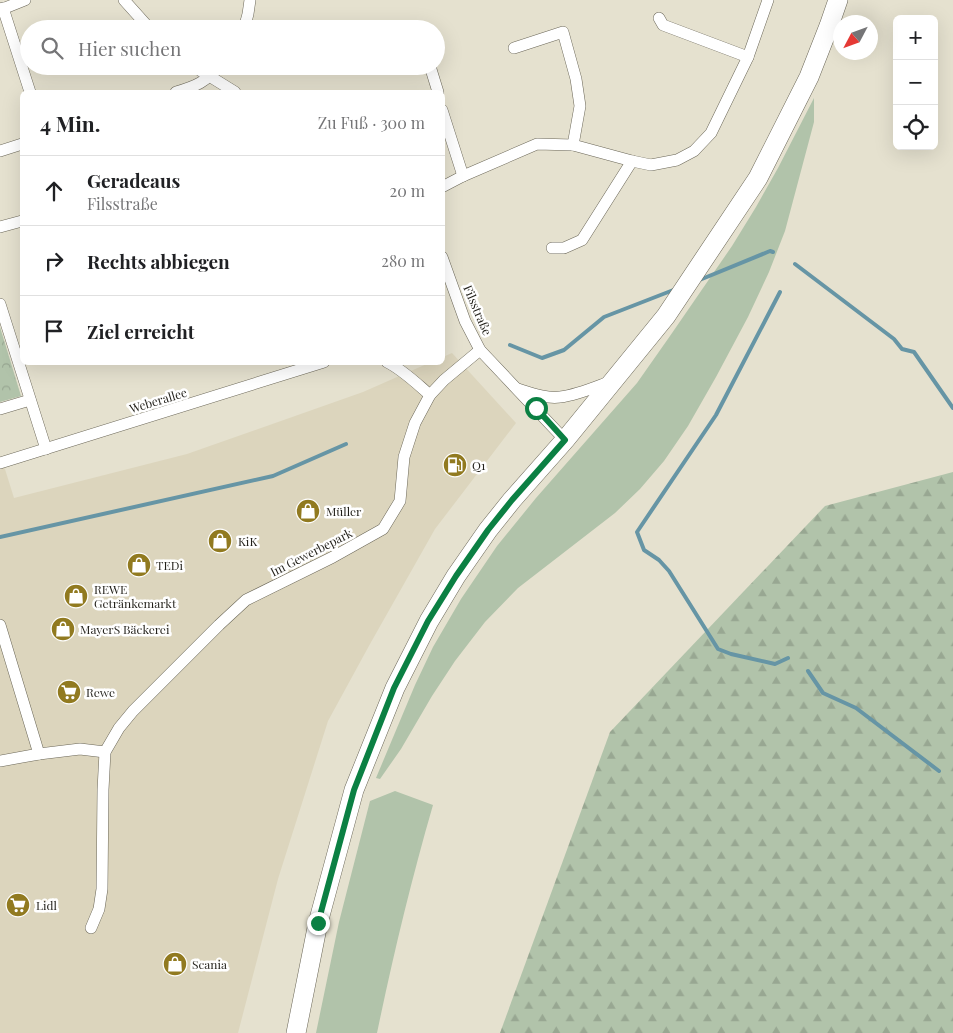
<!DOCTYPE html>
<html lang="de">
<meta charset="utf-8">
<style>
:root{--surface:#fff;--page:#f6f6f6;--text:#202124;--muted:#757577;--line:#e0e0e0}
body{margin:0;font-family:"Playfair Display",serif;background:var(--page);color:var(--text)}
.controls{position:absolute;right:15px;top:15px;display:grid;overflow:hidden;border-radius:8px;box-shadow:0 5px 20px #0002}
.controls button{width:45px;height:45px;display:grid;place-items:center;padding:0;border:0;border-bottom:1px solid var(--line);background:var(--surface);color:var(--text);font:25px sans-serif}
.compass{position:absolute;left:833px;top:15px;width:45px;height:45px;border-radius:50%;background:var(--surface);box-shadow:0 5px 20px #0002;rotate:229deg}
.stop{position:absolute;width:15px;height:15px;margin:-11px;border:4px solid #0b8043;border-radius:50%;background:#fff}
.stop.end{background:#0b8043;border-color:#fff;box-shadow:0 1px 5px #0008}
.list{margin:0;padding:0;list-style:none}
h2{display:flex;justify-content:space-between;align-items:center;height:65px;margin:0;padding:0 20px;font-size:21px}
h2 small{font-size:16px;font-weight:400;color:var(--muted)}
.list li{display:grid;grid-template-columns:32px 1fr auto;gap:15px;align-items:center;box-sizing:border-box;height:70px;padding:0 20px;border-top:1px solid var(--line)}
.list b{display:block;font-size:19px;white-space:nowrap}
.list p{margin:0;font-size:16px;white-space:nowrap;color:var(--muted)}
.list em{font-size:16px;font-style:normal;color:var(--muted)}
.icon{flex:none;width:28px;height:28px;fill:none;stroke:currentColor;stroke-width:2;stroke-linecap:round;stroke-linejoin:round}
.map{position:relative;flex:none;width:953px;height:1033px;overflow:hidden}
.search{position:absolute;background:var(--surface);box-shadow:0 5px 20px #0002;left:20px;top:20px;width:425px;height:55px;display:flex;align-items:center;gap:12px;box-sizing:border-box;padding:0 18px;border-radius:28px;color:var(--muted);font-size:19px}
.panel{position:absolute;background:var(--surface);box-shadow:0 5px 20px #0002;left:20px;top:90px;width:425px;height:275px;border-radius:8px}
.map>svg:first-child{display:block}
.built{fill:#dcd5bd}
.green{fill:#b1c3aa}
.forest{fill:url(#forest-firs)}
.park{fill:url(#park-crowns)}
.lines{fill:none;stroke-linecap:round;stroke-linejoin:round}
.stream{stroke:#6695a5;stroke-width:4}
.street-casing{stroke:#6b6758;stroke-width:12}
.primary-casing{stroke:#6b6758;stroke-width:20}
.street{stroke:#fff;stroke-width:11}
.primary{stroke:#fff;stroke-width:19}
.route{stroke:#0b8043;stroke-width:6}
.labels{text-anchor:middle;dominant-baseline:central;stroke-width:5;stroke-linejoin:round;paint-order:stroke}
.street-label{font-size:12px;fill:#211f19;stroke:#fff}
.poi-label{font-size:12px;fill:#211f19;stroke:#fff;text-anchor:start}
</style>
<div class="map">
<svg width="953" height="1033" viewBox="0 0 953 1033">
<defs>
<pattern id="forest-firs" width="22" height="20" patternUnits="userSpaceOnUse" patternTransform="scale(1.25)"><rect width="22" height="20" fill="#b1c3aa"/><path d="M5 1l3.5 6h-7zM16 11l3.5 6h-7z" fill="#98a792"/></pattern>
<pattern id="park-crowns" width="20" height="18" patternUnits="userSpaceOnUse" patternTransform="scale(1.25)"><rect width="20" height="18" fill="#b1c3aa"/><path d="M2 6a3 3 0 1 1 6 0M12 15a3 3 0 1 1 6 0" fill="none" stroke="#98a792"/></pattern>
</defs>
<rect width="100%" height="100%" fill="#e5e1cf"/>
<!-- built -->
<path class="built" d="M 452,353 L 516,423 L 435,529 L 370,644 L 328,721 L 278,879 L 238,1033 L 0,1033 L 0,468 L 4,466 L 14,498 L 187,454 L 363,392 L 429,363 L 442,362 L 443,357 Z"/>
<!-- green -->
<g class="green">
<path d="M 814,98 L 814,122 L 785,231 L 769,272 L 748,317 L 716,377 L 688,426 L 664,461 L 640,489 L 615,513 L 518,588 L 485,622 L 455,661 L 432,696 L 401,749 L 380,779 L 376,778 L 415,685 L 433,647 L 461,599 L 497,546 L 536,498 L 637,383 L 670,336 L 732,246 L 756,207 L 778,168 Z"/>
<path d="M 395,791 L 433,805 C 411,881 393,956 377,1033 L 316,1033 L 339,922 L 370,801 Z"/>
</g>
<!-- forest -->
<path class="forest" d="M 953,472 L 953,1033 L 500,1033 L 610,732 L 825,506 Z"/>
<!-- park -->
<path class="park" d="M 0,327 L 21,396 L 0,402 Z"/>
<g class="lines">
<!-- stream -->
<g class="stream">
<path d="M 795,264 L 894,339 L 902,349 L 914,352 L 953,408"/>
<path d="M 697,281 L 770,251 L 773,252"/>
<path d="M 780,292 L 716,415 L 637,532 L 644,550 L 659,560 L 669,571 L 718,649 L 731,654 L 775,664 L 788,658"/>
<path d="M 510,345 L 542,358 L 564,350 L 604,317 L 676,289"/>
<path d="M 0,537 L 273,476 L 346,444"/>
<path d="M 808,671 L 823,693 L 856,708 L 939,771"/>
</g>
<!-- street casing -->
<g class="street-casing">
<g id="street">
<path d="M 124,0 L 150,29"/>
<path d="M 3,8 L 30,92"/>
<path d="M 0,10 L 25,0"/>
<path d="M 659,18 L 663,25 L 748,57"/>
<path d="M 244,29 L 248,14 L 250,0"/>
<path d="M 514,48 L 563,32 L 576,79 L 580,106 L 573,145"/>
<path d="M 193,66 L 235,92"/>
<path d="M 430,66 L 438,92"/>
<path d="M 176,92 C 197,86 205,82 220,66"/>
<path d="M 442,110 L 463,176"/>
<path d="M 0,151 L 22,144"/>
<path d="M 442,187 L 463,176 L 537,144 L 573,145 L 632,161 L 651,165 L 677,160 L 694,151 L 711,133 L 748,57 L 768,0"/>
<path d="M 0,227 L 22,221"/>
<path d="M 552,248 L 564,248 L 582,240 L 632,161"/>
<path d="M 442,257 L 465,321 L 480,350 L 565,440"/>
<path d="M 0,304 L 46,449"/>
<path d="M 387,362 C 403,370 416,383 430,395"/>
<path d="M 518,389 C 531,393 547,399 560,397 C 577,395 593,388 609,382"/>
<path d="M 0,409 L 30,400"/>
<path d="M 0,463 L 324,362"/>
<path d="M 0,625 L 39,754"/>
<path d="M 0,761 L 39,754 L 80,749 L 105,752"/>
<path d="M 91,928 L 99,909 L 102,889 L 103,790 L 105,752 L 119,728 L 133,711 L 219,625 L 246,600 L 333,557 L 383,529 L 400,501 L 404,457 L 415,423 L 430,395 L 444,380 L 480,350"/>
</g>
</g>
<!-- primary casing -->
<g class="primary-casing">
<path id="primary" d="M 296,1033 L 318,923 L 354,790 L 395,688 L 429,621 L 456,576 L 488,530 L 512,500 L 565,440 L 666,316 L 758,178 L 809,77 L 829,26 L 838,0"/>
</g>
<!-- street -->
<use href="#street" class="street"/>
<!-- primary -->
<use href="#primary" class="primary"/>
</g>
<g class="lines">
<!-- route -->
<path class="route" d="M 318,923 L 354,790 L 394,688 L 428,621 L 456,576 L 488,530 L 512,500 L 565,440 L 536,408"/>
</g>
<!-- icons -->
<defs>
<g id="fuel-disc" transform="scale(1.25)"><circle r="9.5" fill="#917a20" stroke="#fff"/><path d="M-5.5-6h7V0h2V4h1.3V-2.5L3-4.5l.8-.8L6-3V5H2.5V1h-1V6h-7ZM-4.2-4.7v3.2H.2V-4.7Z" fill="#fff"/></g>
<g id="shop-disc" transform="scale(1.25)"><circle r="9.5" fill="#917a20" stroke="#fff"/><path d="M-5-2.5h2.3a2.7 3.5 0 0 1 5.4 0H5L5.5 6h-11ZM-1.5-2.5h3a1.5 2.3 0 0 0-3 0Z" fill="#fff"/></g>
<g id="supermarket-disc" transform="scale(1.25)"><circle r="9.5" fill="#917a20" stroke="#fff"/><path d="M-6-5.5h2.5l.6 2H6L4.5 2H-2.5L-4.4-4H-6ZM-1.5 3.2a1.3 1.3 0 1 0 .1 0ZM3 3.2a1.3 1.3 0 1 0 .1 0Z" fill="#fff"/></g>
</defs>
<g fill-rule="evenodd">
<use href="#fuel-disc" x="455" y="465"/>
<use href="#shop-disc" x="308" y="511"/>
<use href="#shop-disc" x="220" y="541"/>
<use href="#shop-disc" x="139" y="565"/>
<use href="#shop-disc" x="76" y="596"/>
<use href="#shop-disc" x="63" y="629"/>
<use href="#supermarket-disc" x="69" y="692"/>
<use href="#supermarket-disc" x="18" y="905"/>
<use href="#shop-disc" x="175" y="964"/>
</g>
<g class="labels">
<!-- street labels -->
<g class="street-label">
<text transform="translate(478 310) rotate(67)">Filsstraße</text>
<text transform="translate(158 400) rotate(-17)">Weberallee</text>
<text transform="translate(311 552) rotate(-27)">Im Gewerbepark</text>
</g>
<!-- poi labels -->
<g class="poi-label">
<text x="472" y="465">Q1</text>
<text x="326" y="511">Müller</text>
<text x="238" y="541">KiK</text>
<text x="156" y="565">TEDi</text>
<text x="94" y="589">REWE<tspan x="94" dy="14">Getränkemarkt</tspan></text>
<text x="80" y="629">MayerS Bäckerei</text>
<text x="86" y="692">Rewe</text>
<text x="36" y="905">Lidl</text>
<text x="192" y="964">Scania</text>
</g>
</g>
</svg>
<div class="controls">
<button>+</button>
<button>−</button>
<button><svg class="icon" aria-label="locate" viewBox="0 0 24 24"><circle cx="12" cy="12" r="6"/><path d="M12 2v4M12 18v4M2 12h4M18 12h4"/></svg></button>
</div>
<svg class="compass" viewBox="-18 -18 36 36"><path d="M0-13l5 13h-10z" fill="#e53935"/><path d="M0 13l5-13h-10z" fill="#757577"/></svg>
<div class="stop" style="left:536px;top:408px"></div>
<div class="stop end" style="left:318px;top:923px"></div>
<div class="search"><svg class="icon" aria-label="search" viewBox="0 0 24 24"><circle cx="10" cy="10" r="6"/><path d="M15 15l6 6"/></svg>Hier suchen</div>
<section class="panel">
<h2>4 Min.<small>Zu Fuß · 300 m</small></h2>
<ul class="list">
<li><svg class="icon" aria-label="ahead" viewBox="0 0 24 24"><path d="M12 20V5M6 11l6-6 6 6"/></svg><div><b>Geradeaus</b><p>Filsstraße</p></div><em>20 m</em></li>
<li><svg class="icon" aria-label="right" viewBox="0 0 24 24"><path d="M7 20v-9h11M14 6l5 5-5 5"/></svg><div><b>Rechts abbiegen</b></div><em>280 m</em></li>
<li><svg class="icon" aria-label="arrive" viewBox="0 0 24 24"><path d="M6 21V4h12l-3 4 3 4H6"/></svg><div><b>Ziel erreicht</b></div></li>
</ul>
</section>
</div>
